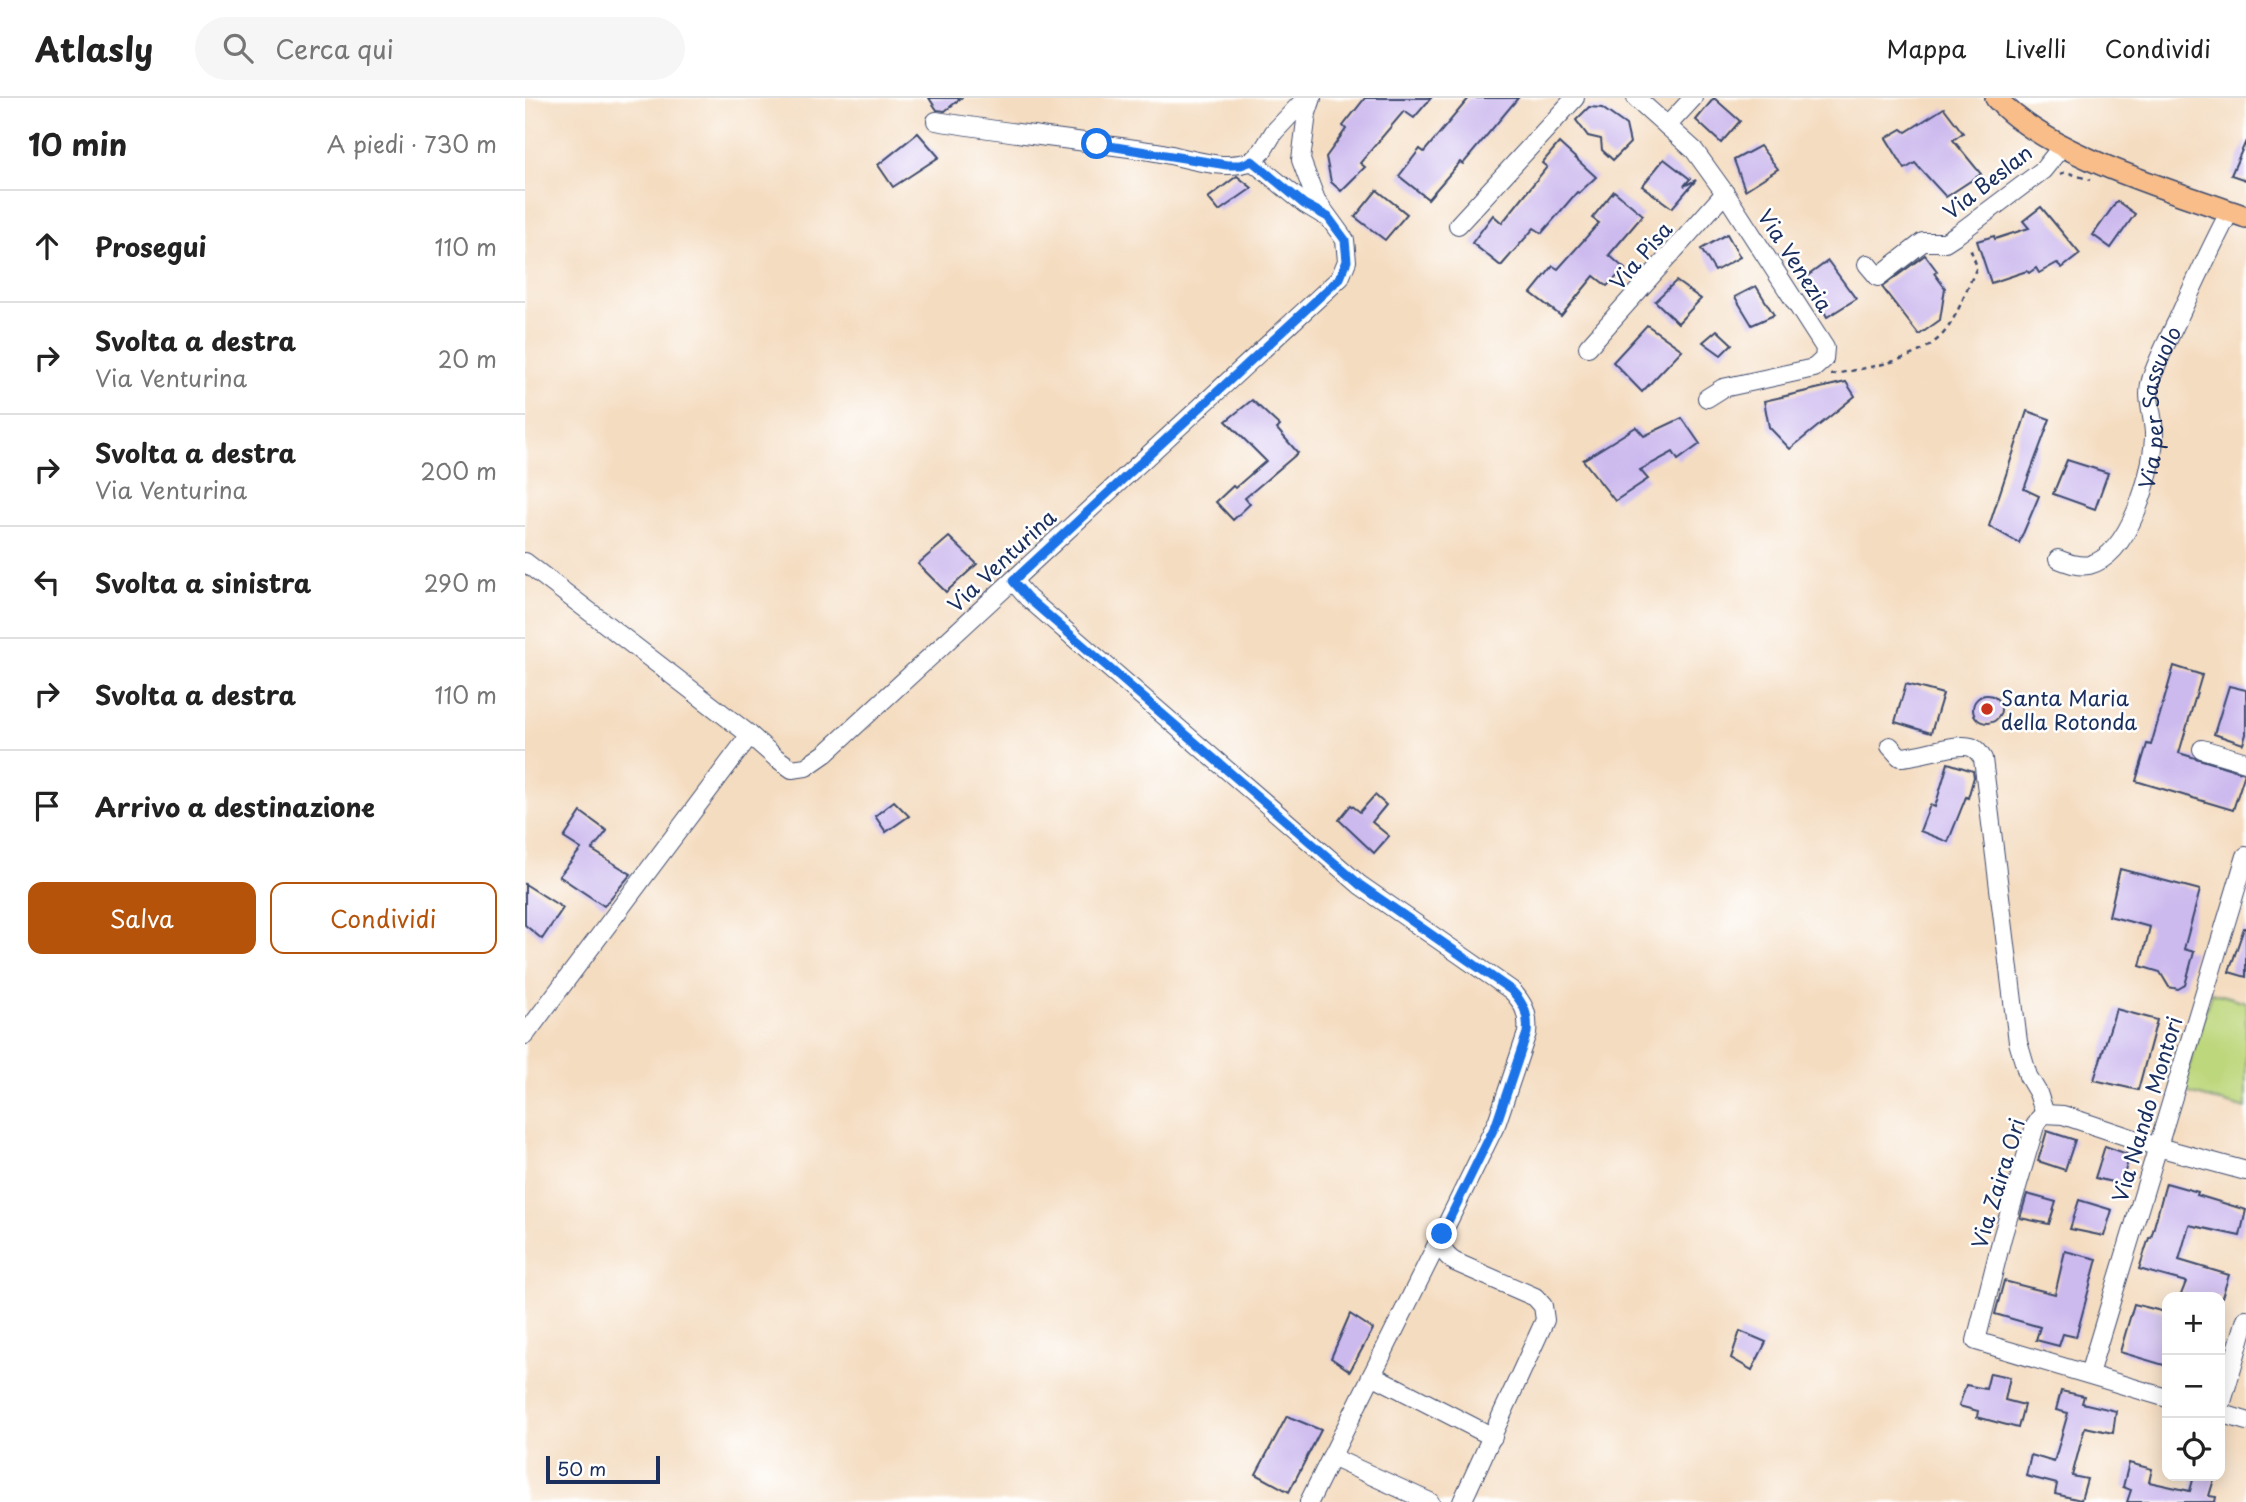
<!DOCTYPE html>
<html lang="it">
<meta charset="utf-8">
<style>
:root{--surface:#fff;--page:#f6f6f6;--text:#222;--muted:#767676;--line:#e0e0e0;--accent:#b45309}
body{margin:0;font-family:"Playpen Sans",sans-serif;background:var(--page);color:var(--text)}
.controls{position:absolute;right:21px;bottom:21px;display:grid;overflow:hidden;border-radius:14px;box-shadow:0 4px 18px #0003}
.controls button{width:63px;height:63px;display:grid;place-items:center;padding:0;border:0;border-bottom:2px solid var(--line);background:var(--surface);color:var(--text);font:35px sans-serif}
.scale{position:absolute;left:21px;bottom:18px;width:114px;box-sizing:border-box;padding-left:7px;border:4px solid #1b2f5e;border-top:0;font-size:19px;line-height:24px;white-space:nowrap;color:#1b2f5e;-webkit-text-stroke:5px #fff;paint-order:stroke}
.stop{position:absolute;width:21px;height:21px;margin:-16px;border:5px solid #1a73e8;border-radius:50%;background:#fff}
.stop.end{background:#1a73e8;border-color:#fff;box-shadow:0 2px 7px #0008}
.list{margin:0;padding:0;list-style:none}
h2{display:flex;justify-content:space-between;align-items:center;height:91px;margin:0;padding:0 28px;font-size:30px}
h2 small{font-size:23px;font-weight:400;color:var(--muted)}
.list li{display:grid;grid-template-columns:46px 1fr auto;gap:21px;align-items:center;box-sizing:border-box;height:112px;padding:0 28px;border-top:2px solid var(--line)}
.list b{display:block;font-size:26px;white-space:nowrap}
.list p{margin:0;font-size:23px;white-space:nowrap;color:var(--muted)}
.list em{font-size:23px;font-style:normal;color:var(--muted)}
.actions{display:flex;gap:14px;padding:21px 28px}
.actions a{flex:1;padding:16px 0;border:2px solid var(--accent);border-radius:14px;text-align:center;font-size:24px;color:var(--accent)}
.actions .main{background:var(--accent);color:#fff}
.icon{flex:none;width:38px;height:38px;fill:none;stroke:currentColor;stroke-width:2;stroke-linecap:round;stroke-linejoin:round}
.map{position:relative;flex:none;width:1721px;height:1404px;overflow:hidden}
header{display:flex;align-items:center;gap:42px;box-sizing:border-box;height:98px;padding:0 35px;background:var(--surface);border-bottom:2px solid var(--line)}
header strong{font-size:33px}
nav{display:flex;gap:38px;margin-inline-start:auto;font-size:24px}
.search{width:490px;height:63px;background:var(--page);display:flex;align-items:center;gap:18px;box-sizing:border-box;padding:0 24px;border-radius:38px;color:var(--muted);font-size:26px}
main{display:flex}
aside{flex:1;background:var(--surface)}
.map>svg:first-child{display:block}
.green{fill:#bdd77c;stroke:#6c836d;stroke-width:2}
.building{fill:#ccb9ee}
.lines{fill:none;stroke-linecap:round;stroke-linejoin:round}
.minor-casing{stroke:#3c496d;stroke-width:20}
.major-casing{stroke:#3c496d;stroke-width:24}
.path{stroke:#3c496d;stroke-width:2.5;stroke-dasharray:5 5;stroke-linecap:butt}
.minor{stroke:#fff;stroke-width:18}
.major{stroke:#f8bd89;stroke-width:21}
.route{stroke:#1a73e8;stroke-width:9}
.poi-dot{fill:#c8321e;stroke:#fff;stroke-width:2.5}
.labels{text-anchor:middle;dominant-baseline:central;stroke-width:5;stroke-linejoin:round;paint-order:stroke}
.street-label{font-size:21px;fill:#1b2f5e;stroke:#fff}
.poi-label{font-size:21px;fill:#1b2f5e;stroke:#fff;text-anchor:start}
</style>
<header>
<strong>Atlasly</strong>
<div class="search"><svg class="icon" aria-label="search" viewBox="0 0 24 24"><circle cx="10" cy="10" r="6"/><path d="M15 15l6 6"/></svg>Cerca qui</div>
<nav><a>Mappa</a><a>Livelli</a><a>Condividi</a></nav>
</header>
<main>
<aside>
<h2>10 min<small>A piedi · 730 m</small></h2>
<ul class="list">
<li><svg class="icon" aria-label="ahead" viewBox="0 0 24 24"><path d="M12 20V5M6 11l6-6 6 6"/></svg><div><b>Prosegui</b></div><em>110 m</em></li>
<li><svg class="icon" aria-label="right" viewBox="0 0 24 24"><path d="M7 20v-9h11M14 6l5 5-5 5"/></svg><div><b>Svolta a destra</b><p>Via Venturina</p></div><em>20 m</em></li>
<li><svg class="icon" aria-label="right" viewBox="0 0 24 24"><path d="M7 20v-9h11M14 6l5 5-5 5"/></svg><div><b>Svolta a destra</b><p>Via Venturina</p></div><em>200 m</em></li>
<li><svg class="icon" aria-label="left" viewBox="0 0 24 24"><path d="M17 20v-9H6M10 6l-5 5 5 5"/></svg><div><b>Svolta a sinistra</b></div><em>290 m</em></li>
<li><svg class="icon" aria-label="right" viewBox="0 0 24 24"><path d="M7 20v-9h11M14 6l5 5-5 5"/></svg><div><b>Svolta a destra</b></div><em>110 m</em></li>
<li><svg class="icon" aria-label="arrive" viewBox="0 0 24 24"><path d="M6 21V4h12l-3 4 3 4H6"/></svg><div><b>Arrivo a destinazione</b></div></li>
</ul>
<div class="actions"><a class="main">Salva</a><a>Condividi</a></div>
</aside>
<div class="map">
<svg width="1721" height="1404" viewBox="0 0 1721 1404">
<rect width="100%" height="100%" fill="#fff"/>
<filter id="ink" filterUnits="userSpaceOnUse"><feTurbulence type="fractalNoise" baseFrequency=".0143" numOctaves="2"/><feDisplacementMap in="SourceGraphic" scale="14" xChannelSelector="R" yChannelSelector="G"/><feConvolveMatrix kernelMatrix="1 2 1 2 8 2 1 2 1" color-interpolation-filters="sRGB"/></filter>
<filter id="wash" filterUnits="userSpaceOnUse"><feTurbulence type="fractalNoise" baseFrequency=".00686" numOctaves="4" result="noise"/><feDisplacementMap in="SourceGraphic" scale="28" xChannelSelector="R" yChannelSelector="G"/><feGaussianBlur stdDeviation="1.57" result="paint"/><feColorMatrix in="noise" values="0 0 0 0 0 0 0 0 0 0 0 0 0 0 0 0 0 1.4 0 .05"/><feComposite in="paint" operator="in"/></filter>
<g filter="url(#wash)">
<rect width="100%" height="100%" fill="#f4dcc0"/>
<!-- green -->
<path class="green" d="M 1686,894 L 1721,904 L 1721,1011 L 1657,993 Z"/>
<g id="blocks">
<!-- building -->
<g class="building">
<path d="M 404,0 L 436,0 L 420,13 L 412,12 Z"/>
<path d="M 840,0 L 906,0 L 889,20 L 879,13 L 835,65 L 840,69 L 816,93 L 806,84 L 801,59 L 821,31 L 818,28 Z"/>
<path d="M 944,0 L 993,0 L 938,66 L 935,64 L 903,101 L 874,78 L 895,51 L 899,54 Z"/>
<path d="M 1189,0 L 1215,23 L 1196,45 L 1171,22 Z"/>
<path d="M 1064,9 L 1077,10 L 1101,27 L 1105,45 L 1088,62 L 1077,52 L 1076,41 L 1063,38 L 1051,22 Z"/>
<path d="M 1419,10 L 1438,35 L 1428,42 L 1456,76 L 1421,99 L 1390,65 L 1380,71 L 1361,40 L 1377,31 L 1381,34 Z"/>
<path d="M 393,35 L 414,59 L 368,89 L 353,67 Z"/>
<path d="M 1721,43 L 1721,82 L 1706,77 Z"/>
<path d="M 1034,45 L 1071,79 L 1054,95 L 1052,94 L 1017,135 L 1009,130 L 976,168 L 947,145 L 968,117 L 977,125 L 1022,69 L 1017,65 Z"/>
<path d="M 1235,48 L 1253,71 L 1220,92 L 1209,62 Z"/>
<path d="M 1139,61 L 1165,81 L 1159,88 L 1171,82 L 1147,110 L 1117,88 Z"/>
<path d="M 712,78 L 727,90 L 694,113 L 683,100 Z"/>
<path d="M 852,92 L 882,116 L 860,142 L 830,119 Z"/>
<path d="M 1089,93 L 1118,117 L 1084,157 L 1100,171 L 1082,188 L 1069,178 L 1036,218 L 1006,195 L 1028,168 L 1033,171 L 1074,125 L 1067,120 Z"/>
<path d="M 1592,103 L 1610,116 L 1586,150 L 1568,137 Z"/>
<path d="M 1516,109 L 1555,156 L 1537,170 L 1532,165 L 1514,175 L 1511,170 L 1504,175 L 1502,173 L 1466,185 L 1452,143 L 1469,138 L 1470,141 L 1504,130 L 1498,123 Z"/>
<path d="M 1202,136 L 1215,159 L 1190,173 L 1176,151 Z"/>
<path d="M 1400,157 L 1412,173 L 1409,175 L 1420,190 L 1415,222 L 1394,237 L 1357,189 Z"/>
<path d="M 1303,163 L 1331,201 L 1302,219 L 1281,179 Z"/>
<path d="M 1151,183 L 1176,201 L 1153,225 L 1130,203 Z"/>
<path d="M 1231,188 L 1249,217 L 1227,227 L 1210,199 Z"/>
<path d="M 1122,227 L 1157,252 L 1117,294 L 1088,264 Z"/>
<path d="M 1192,232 L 1207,246 L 1196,257 L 1178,244 Z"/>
<path d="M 1321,284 L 1330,298 L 1265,351 L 1244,329 L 1239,303 Z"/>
<path d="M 727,302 L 755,328 L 752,331 L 773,355 L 720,400 L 725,406 L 708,422 L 691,404 L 708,388 L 710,390 L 741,363 L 701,323 Z"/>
<path d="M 1502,313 L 1525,321 L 1499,391 L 1514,398 L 1494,445 L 1464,428 Z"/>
<path d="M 1157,320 L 1175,346 L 1153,362 L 1148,354 L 1115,372 L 1123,381 L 1090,403 L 1058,362 L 1111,329 L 1119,338 Z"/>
<path d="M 1542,362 L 1583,375 L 1570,411 L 1528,396 Z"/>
<path d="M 424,439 L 452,466 L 421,494 L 393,466 Z"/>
<path d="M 1649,568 L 1677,577 L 1654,655 L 1720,675 L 1708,712 L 1611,683 L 1622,646 L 1626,647 Z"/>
<path d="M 1381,586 L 1418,596 L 1406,635 L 1370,624 Z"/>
<path d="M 1704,588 L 1721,592 L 1721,636 L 1718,646 L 1689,636 Z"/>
<circle cx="1462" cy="611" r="14"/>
<path d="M 1423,665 L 1448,673 L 1449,679 L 1443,700 L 1441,699 L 1423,744 L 1395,733 L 1405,707 L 1410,709 Z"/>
<path d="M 850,697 L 861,707 L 847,724 L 864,738 L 849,755 L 814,722 L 826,707 L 835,714 Z"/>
<path d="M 369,703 L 384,718 L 361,734 L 350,718 Z"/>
<path d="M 56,714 L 82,733 L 67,752 L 106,776 L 79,808 L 34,778 L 56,751 L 39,740 Z"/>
<path d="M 1595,771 L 1675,792 L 1659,851 L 1669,854 L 1660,887 L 1653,891 L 1644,889 L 1635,874 L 1615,868 L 1625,829 L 1584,818 Z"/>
<path d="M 0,786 L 38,810 L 17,841 L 0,827 Z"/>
<path d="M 1719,830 L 1721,830 L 1721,879 L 1704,874 Z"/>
<path d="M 1591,911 L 1632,922 L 1613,992 L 1569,982 Z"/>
<path d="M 1522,1033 L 1550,1042 L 1540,1072 L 1513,1063 Z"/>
<path d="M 1580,1048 L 1605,1057 L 1596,1086 L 1570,1080 Z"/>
<path d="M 1641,1085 L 1673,1094 L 1672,1097 L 1721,1112 L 1715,1138 L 1664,1127 L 1654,1162 L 1704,1177 L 1697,1199 L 1655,1199 L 1661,1184 L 1614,1171 L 1624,1140 L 1626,1140 Z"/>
<path d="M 1502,1096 L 1531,1104 L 1524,1126 L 1495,1120 Z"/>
<path d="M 1554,1102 L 1587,1112 L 1579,1138 L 1545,1131 Z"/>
<path d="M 1540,1153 L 1572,1161 L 1551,1239 L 1538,1236 L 1534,1248 L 1511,1242 L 1515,1229 L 1470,1216 L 1479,1183 L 1530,1196 Z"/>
<path d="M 1609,1206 L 1640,1214 L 1637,1221 L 1642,1222 L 1642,1268 L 1595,1254 Z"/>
<path d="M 825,1216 L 848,1231 L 825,1273 L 806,1260 Z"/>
<path d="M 1215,1233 L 1241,1244 L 1227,1272 L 1206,1260 Z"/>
<path d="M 1465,1275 L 1485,1279 L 1480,1302 L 1499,1307 L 1493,1330 L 1452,1319 L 1453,1313 L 1434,1308 L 1441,1287 L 1461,1291 Z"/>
<path d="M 1536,1293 L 1559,1298 L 1557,1305 L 1591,1313 L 1588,1335 L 1560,1329 L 1547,1378 L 1562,1381 L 1556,1402 L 1530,1396 L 1532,1386 L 1501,1378 L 1506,1357 L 1529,1364 L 1543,1315 L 1531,1312 Z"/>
<path d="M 762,1318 L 796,1332 L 764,1394 L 731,1376 Z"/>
<path d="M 1604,1365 L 1627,1371 L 1624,1384 L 1665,1393 L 1669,1378 L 1690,1378 L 1684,1398 L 1691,1399 L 1690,1404 L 1602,1404 L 1606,1392 L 1598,1389 Z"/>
</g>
</g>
</g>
<g filter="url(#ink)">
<use href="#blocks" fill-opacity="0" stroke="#3c496d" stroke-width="2"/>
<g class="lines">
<!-- minor casing -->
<g class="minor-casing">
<g id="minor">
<path d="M 781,0 L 749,34 L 738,52 L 727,63 L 780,106 L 800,118"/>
<path d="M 1111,0 L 1169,52 L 1200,95 L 1300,250 L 1299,261 L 1289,270 L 1198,290 L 1182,300"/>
<path d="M 411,23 C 484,35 558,43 631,54 C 661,59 697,74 727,63"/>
<path d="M 1142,28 L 1168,0"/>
<path d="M 933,127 L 1050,0"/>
<path d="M 1342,166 L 1353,179 L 1398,144 L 1420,144 L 1434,135 L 1518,72 L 1538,47"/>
<path d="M 1063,249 L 1200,95"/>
<path id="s1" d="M 1533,461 C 1543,465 1553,469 1564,467 C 1605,457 1627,376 1629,340 C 1630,321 1620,300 1626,282 C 1632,262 1643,242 1652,223 C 1669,186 1686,149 1705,113"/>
<path d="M 0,464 L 225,637 L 250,659 L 267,671 L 281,669 L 301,655 L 815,180 L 822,163 L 820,142 L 791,102 L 776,62 L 782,15 L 787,0"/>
<path d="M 488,483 L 503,500 L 835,787 L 986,892 C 999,905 1004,917 1002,935 L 972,1024 L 917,1136 C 915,1149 919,1157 930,1164 L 1010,1199 L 1018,1208 L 1020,1222 L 937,1404"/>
<path d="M 1365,648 L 1375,659 C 1393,659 1432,644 1446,649 C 1452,651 1455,656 1458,661 L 1493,944 L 1503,978 L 1513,995 L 1520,1016"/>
<path d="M 1677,651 L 1721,664"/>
<path d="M 0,937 L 225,637"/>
<path d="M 1564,1276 L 1721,758"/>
<path d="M 847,1277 L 968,1339"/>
<path d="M 1642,1300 L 1451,1243 L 1477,1140 L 1510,1028 L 1514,1021 L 1520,1016 L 1538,1017 L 1633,1049 L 1721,1073"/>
<path d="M 1695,1311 L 1721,1221"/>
<path d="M 1695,1315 L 1721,1323"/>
<path d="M 806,1359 L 905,1404"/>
<path d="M 784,1404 L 917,1136"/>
</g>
</g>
<!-- major casing -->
<g class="major-casing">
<path id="major" d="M 1471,0 C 1521,57 1649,93 1721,119"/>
</g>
<!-- path -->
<g class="path">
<path d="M 1535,76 L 1541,74 L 1565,82"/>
<path d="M 1306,277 C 1344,268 1401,264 1424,228 C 1435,211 1443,188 1452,169 L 1444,147"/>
</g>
<!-- minor -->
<use href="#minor" class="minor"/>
<!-- major -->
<use href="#major" class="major"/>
</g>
</g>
<g class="lines" filter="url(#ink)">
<!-- route -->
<path class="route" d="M 572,46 L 702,67 L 716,67 L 727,63 L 779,106 L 803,119 L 820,142 L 822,163 L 815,180 L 488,483 L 503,500 L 835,787 L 986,892 C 999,905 1004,917 1002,935 L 972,1024 L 917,1136"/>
</g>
<!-- markers -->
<circle class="poi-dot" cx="1462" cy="611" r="7"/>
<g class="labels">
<!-- street labels -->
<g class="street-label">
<text transform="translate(1462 83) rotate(-38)">Via Beslan</text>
<text transform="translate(1115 157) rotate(-49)">Via Pisa</text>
<text transform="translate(1271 162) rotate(57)">Via Venezia</text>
<text stroke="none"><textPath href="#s1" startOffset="214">Via per Sassuolo</textPath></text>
<text transform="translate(476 462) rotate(-43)">Via Venturina</text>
<text transform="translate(1621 1011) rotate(-73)">Via Nando Montori</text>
<text transform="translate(1472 1085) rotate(-73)">Via Zaira Ori</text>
</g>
<!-- poi labels -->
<g class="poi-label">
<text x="1476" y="599">Santa Maria<tspan x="1476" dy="24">della Rotonda</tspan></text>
</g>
</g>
</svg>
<div class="controls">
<button>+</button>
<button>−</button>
<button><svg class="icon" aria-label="locate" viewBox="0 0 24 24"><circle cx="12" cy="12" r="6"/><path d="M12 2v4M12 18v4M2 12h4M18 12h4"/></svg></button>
</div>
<div class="scale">50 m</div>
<div class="stop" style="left:572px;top:46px"></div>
<div class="stop end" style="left:917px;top:1136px"></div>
</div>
</main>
